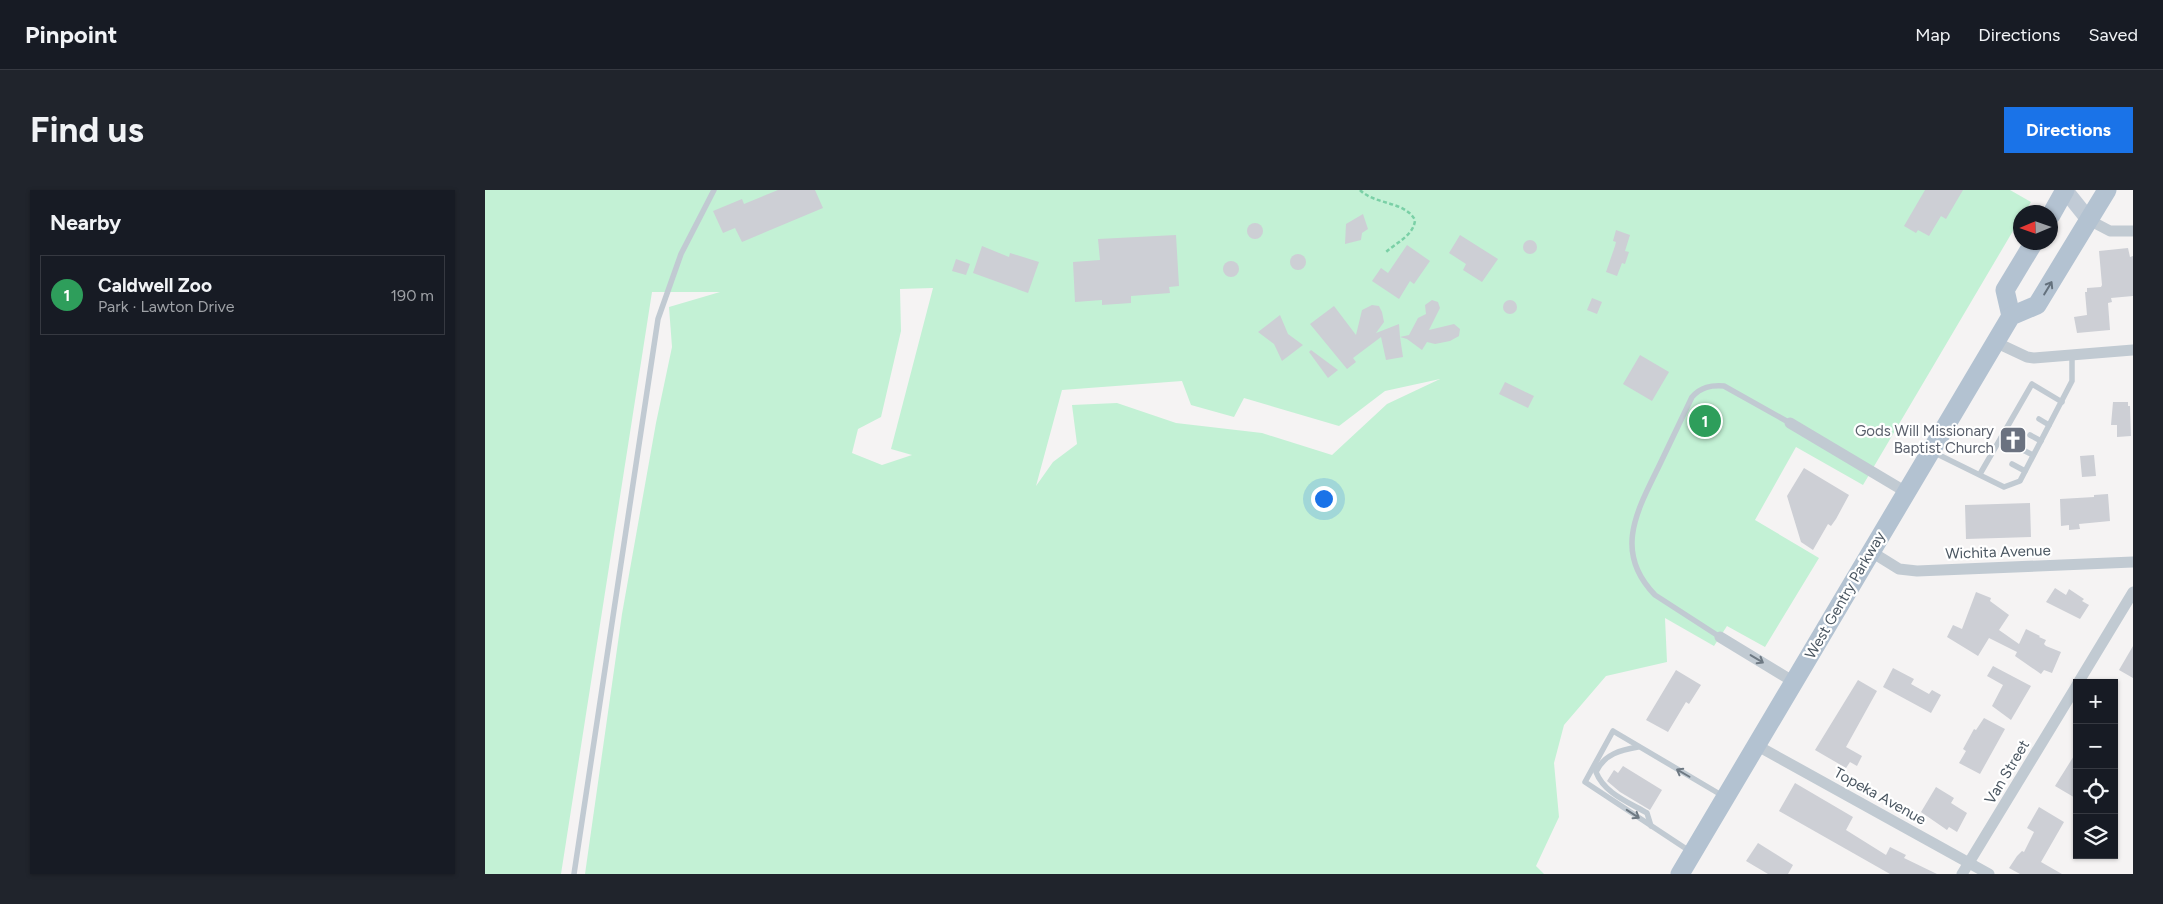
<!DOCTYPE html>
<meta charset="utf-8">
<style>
:root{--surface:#171b24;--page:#20242c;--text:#f1f3f6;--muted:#9ea1a6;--line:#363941;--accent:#1a73e8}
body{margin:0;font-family:Figtree,sans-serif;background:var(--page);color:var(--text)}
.controls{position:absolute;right:15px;bottom:15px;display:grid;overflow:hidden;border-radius:0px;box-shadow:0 1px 4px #0004}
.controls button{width:45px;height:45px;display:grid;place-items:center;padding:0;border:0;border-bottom:1px solid var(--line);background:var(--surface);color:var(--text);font:25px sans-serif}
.compass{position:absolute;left:1528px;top:15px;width:45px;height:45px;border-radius:50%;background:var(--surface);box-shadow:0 1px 4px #0004;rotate:268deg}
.you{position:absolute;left:838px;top:308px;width:18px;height:18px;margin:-12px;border:4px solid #fff;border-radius:50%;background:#1a73e8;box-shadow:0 0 0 8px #1a73e833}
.badge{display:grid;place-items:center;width:32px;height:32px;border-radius:50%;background:var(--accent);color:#fff;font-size:16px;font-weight:700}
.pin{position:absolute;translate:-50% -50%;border:2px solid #fff;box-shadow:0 1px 5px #0006}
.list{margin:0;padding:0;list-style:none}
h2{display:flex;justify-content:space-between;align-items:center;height:65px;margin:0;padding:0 20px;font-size:21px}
h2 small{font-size:16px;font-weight:400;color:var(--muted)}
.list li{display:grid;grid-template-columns:32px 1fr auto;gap:15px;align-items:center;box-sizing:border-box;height:80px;margin:0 10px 10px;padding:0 10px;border:1px solid var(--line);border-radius:0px}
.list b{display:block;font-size:19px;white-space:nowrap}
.list p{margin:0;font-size:16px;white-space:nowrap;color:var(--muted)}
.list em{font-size:16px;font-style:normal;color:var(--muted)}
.icon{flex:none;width:28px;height:28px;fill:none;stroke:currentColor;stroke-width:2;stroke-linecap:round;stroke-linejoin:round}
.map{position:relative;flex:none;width:1648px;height:684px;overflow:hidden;border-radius:0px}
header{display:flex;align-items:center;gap:30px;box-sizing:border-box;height:70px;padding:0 25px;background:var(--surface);border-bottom:1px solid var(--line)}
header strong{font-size:24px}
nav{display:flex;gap:28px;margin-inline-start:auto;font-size:18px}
.intro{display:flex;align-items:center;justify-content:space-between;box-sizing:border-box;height:120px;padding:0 30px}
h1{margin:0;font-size:35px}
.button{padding:12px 22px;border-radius:0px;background:var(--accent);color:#fff;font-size:18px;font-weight:700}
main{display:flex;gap:30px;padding:0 30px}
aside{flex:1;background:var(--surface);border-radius:0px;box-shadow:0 1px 4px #0004}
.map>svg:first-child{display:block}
.green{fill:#c3f1d5;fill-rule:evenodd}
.building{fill:#cdcfd5}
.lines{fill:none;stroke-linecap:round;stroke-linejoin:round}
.path{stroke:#7ad0a6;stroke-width:2.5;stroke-dasharray:4 2.5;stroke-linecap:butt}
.service{stroke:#c1cad2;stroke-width:5.5}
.minor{stroke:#c1cad2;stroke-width:11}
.secondary{stroke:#c1cbd6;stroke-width:16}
.primary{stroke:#b3c2d1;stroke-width:19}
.oneway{stroke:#64717d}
.oneway2{stroke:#6e7983}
.labels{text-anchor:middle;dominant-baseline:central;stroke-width:4.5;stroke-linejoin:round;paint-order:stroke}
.worship-label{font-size:15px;fill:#5b616d;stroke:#fff;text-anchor:end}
.street-label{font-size:15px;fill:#4a5661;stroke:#fff}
</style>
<header>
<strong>Pinpoint</strong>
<nav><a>Map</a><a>Directions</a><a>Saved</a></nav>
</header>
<div class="intro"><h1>Find us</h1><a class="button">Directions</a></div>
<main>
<aside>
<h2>Nearby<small></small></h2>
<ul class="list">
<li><span class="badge" style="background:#2e9e5b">1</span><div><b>Caldwell Zoo</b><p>Park · Lawton Drive</p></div><em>190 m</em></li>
</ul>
</aside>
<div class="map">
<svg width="1648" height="684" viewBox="0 0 1648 684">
<rect width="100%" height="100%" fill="#f5f3f3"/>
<!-- green -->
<path class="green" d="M 0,0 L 1525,0 L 1546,12 L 1540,22 L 1536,22 L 1535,29 L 1378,295 L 1311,257 L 1270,330 L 1334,368 L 1280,457 L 1242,436 L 1229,456 L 1180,428 L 1182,472 L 1121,486 L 1079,535 L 1069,573 L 1074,627 L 1051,676 L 1059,684 L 100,684 L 137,424 L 171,233 L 187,157 L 184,117 L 235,102 L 167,102 L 76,684 L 0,684 ZM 448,98 L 406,259 L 427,265 L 397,275 L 367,263 L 373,239 L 396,227 L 416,141 L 415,99 ZM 955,189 L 902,214 L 847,265 L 777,243 L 691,233 L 632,213 L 587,215 L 592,254 L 568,272 L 551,296 L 577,200 L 697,191 L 706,215 L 749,227 L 759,208 L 854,236 L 900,201 Z"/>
<!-- building -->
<g class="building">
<path d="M 293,0 L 330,0 L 338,18 L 257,52 L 250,38 L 238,43 L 228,21 L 257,9 L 259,14 Z"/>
<path d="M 1440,0 L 1478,0 L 1461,29 L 1456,26 L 1444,46 L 1433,40 L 1431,43 L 1419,36 Z"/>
<path d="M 878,24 L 883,39 L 877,43 L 876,50 L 860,54 L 861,34 Z"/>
<circle cx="770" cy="41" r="8"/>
<path d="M 1131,40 L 1145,45 L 1140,61 L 1144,62 L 1140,74 L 1137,73 L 1132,86 L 1121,82 L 1130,56 L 1131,52 L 1128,51 Z"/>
<path d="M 691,45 L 694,96 L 684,97 L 685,103 L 646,106 L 646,113 L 617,115 L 617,110 L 590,112 L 588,72 L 615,70 L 613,49 Z"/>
<path d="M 975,45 L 1013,69 L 997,92 L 978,80 L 981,74 L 964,63 Z"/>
<circle cx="1045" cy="57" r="7"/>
<path d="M 922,55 L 945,71 L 929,94 L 925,91 L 914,109 L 887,91 L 896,78 L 903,83 Z"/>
<path d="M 497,56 L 524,67 L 525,63 L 554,72 L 543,103 L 488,83 Z"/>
<path d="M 1643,58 L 1645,67 L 1648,66 L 1648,106 L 1626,108 L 1627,112 L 1623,113 L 1625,140 L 1592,143 L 1589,127 L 1602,125 L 1600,102 L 1602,102 L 1602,98 L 1616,97 L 1617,95 L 1614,61 Z"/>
<circle cx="813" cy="72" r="8"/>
<path d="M 471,69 L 485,74 L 481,85 L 467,81 Z"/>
<circle cx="746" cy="79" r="8"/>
<path d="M 1107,108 L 1117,112 L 1112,124 L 1102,120 Z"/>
<circle cx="1025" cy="117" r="7"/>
<path d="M 947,110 L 953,112 L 955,118 L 944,140 L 969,134 L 975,139 L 974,146 L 965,151 L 950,154 L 942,152 L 937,160 L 922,149 L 915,147 L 918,167 L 901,170 L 896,147 L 868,168 L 871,172 L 862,179 L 825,134 L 849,116 L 871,145 L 877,120 L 887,115 L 894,116 L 897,122 L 899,132 L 891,143 L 914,134 L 915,147 L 924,145 L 933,128 L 941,124 L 940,115 Z"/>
<path d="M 795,125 L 803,144 L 818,155 L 797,171 L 789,154 L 773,142 Z"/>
<path d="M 826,160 L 853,180 L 843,188 L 824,162 Z"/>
<path d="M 1155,165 L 1184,182 L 1167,211 L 1138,194 Z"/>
<path d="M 1020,192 L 1049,206 L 1043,218 L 1014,204 Z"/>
<path d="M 1628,212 L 1643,212 L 1643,216 L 1645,216 L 1646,246 L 1632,247 L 1632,235 L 1626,235 Z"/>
<path d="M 1609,265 L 1611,286 L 1597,287 L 1595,266 Z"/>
<path d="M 1319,278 L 1364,305 L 1351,329 L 1346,336 L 1343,334 L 1328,360 L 1316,352 L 1302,306 Z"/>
<path d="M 1623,304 L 1625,331 L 1594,334 L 1595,339 L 1584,340 L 1584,335 L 1576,336 L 1575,309 L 1609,307 L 1609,305 Z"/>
<path d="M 1545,313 L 1546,347 L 1481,349 L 1480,315 Z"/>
<path d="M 1570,398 L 1581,405 L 1584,399 L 1599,409 L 1597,411 L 1604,415 L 1595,429 L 1561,412 Z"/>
<path d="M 1491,402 L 1506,408 L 1505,411 L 1524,425 L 1514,440 L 1534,454 L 1541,439 L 1555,446 L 1554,447 L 1561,450 L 1559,454 L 1561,456 L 1576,462 L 1567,483 L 1559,480 L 1556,484 L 1530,466 L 1532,462 L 1504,448 L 1493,466 L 1462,447 L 1468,435 L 1477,439 Z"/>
<path d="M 1648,456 L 1648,488 L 1634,480 Z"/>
<path d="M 1508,476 L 1546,496 L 1526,530 L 1507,516 L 1518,495 L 1502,486 Z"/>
<path d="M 1408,478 L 1429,489 L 1426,494 L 1444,504 L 1447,500 L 1456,505 L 1446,523 L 1398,497 Z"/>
<path d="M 1191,480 L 1216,495 L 1204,514 L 1201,512 L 1183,542 L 1161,530 Z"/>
<path d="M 1373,490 L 1392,501 L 1361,557 L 1377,566 L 1372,576 L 1365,572 L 1361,578 L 1330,560 Z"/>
<path d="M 1499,528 L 1520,539 L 1495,584 L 1474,573 L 1481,561 L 1478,559 L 1489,539 L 1491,540 Z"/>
<path d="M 1592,561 L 1592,609 L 1570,596 Z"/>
<path d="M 1138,576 L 1177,600 L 1165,620 L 1135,602 L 1122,591 L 1129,580 L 1133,583 Z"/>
<path d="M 1310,593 L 1368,627 L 1361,640 L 1401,665 L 1405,657 L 1421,665 L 1419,668 L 1452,684 L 1405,684 L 1294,621 Z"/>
<path d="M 1451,597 L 1469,608 L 1466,613 L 1482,623 L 1472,642 L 1464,637 L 1462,640 L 1436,622 Z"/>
<path d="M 1554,617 L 1579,632 L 1556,672 L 1577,684 L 1535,684 L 1524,678 L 1532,666 L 1537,661 L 1539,662 L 1549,642 L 1542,638 Z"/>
<path d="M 1273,653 L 1308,675 L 1303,684 L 1283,684 L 1261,671 Z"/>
</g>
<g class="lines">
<!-- path -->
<path class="path" d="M 875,0 C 890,15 920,11 930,30 C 929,45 911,53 901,62"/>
<!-- service -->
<g class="service">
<path d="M 1554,229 L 1564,235"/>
<path d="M 1545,245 L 1556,251"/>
<path d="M 1516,248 L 1522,251"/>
<path d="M 1536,259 L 1548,265"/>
<path d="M 1448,262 L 1519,297 L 1535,291 L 1587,191 L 1587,165"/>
<path d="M 1527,274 L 1540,281"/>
<path d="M 1495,284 L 1547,194 L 1577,212"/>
<path d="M 1235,447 L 1170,405 C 1128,362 1152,321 1174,276 C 1185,253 1196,230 1207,207 C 1216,197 1226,195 1239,196 L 1305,233"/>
<path d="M 1153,557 C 1136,560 1119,564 1111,582 C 1119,603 1143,612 1162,623 L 1166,636"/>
<path d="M 1206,662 L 1100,592 L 1128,541 L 1238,606"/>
<path d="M 89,684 L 173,129 L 196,64 L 229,0"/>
</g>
<!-- minor -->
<g class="minor">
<path d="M 1604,30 L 1625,41 L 1648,41"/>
<path d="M 1510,152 L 1542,167 L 1549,168 L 1648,160"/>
<path d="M 1305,233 L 1421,302"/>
<path d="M 1385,361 L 1414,379 L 1432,381 L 1648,372"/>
<path d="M 1235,447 L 1309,492"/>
<path d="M 1593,493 L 1648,402"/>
<path d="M 1271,555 L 1504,684"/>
<path d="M 1477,684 L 1592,495"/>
</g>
<!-- secondary -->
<path class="secondary" d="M 1580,0 L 1604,30"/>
<!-- primary -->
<g class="primary">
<path d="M 1566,25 L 1580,0"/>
<path d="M 1526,126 L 1520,100 L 1549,52"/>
<path d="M 1195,684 L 1526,126 L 1552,115 L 1622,0"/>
</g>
</g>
<!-- one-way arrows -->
<defs><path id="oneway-shaft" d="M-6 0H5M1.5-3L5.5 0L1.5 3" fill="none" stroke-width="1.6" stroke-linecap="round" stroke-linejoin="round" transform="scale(1.25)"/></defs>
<use class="oneway" href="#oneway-shaft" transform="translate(1563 98) rotate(-59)"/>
<g class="oneway2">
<use href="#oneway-shaft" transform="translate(1272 469) rotate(31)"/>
<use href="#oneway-shaft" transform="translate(1198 583) rotate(-150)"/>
<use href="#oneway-shaft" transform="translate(1148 624) rotate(33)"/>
</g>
<!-- icons -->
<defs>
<g id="church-square" transform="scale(1.4375)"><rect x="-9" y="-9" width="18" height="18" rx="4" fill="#6b7280" stroke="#fff"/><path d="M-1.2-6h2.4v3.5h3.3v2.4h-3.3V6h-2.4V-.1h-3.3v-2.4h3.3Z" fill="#fff"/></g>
</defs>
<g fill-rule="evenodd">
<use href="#church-square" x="1528" y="250"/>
</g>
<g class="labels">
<!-- worship labels -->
<g class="worship-label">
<text x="1509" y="241">Gods Will Missionary<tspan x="1509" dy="17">Baptist Church</tspan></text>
</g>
<!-- street labels -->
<g class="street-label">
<text transform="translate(1513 362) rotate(-2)">Wichita Avenue</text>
<text transform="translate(1360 405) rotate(-60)">West Gentry Parkway</text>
<text transform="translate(1522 582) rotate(-59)">Van Street</text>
<text transform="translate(1395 606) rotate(29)">Topeka Avenue</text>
</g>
</g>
</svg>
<div class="controls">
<button>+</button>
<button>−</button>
<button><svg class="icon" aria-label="locate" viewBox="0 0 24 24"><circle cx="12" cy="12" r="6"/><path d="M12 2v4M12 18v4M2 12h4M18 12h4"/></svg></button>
<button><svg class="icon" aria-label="layers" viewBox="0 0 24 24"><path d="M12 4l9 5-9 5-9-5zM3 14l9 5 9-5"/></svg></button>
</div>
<svg class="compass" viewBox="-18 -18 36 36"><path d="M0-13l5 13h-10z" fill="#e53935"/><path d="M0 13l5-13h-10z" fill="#9ea1a6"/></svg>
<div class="you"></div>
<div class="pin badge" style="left:1220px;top:231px;background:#2e9e5b">1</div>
</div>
</main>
